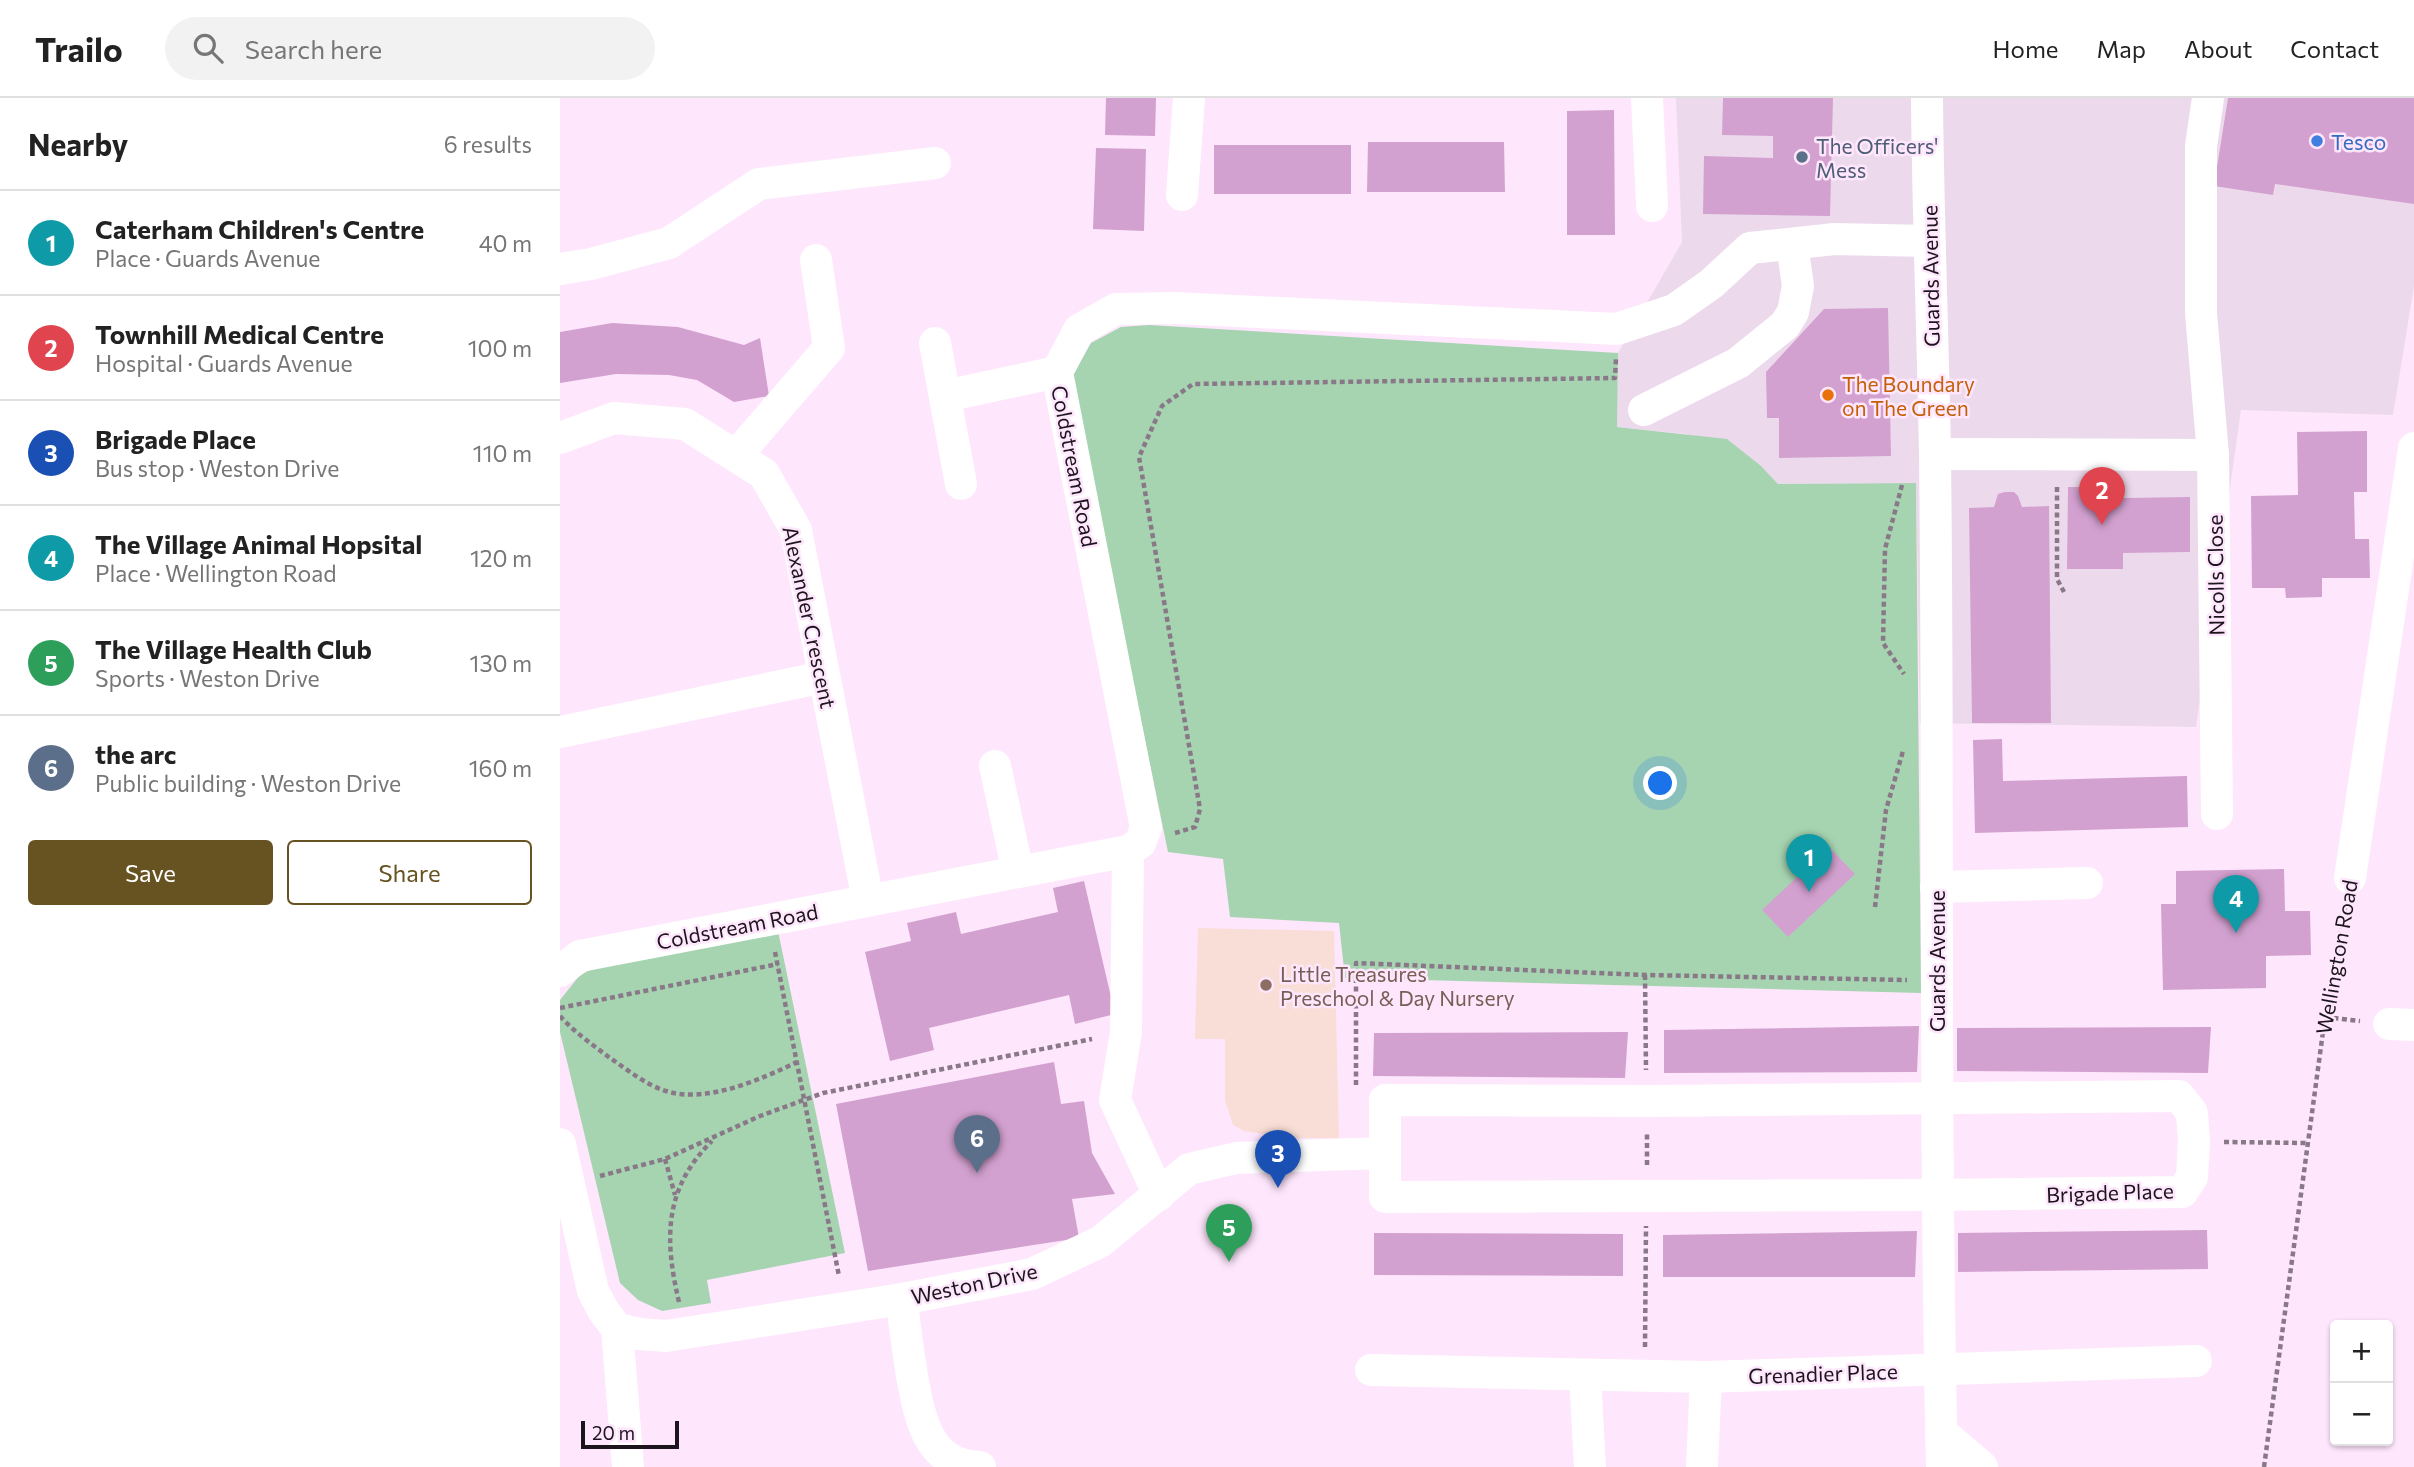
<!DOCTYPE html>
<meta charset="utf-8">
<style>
:root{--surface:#fff;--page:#f2f2f2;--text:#222;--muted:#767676;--line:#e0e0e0;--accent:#675321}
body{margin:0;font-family:Commissioner,sans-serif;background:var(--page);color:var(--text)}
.controls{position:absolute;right:21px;bottom:21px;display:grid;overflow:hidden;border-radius:7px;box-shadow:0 2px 5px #0004}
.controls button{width:63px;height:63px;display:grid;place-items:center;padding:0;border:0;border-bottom:2px solid var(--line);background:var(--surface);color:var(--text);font:35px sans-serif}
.scale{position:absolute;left:21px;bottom:18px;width:98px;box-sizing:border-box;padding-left:7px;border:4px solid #1d151d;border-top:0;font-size:19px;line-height:24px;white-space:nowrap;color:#1d151d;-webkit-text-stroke:5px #fee6fc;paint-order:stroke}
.you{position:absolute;left:1101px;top:686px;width:24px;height:24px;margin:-18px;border:5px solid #fff;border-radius:50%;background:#1a73e8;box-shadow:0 0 0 10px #1a73e833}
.badge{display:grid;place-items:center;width:46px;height:46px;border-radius:50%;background:var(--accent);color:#fff;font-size:23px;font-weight:700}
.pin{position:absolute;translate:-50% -58px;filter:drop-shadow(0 2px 4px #0008)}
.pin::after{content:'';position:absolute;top:37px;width:24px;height:21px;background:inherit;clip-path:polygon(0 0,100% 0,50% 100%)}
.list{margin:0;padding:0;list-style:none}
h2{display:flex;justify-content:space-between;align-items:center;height:91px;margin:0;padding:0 28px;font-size:30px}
h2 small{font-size:23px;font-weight:400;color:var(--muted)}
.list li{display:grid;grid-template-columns:46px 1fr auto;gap:21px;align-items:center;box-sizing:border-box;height:105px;padding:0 28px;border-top:2px solid var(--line)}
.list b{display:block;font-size:26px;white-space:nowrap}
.list p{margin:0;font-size:23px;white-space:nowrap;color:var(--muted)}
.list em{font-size:23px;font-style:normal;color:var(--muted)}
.actions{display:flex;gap:14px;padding:21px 28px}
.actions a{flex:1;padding:16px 0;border:2px solid var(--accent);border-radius:7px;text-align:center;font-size:24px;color:var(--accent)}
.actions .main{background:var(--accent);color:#fff}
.icon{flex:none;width:38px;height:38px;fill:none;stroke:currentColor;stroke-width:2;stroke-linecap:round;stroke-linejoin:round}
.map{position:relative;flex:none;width:1854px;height:1369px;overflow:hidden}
header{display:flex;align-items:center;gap:42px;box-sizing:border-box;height:98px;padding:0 35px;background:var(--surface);border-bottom:2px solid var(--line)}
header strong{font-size:33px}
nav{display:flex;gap:38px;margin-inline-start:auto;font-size:24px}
.search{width:490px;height:63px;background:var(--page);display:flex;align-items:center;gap:18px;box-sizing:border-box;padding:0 24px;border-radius:38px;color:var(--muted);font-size:26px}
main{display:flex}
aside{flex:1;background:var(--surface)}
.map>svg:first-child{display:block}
.commercial{fill:#ecdaec}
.education{fill:#f8ded6}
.green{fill:#a6d4b1}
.building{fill:#d3a1d0}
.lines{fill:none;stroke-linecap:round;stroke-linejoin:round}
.path{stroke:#897988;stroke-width:4.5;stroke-dasharray:5 3.5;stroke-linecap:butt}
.minor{stroke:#fff;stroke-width:32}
.shop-dot{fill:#3f7fe0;stroke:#fee6fc;stroke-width:2.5}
.service-dot{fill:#5c6f8a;stroke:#fee6fc;stroke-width:2.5}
.food-dot{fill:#e8710a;stroke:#fee6fc;stroke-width:2.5}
.education-dot{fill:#8d6e63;stroke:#fee6fc;stroke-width:2.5}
.labels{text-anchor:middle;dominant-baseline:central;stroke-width:5;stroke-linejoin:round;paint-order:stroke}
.shop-label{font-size:21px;fill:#366cbe;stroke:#fee6fc;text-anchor:start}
.service-label{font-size:21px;fill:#4e5e75;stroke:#fee6fc;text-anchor:start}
.street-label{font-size:21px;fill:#1d151d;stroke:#fee6fc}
.food-label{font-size:21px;fill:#c56008;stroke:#fee6fc;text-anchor:start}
.education-label{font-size:21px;fill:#785e54;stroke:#fee6fc;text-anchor:start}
</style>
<header>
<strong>Trailo</strong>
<div class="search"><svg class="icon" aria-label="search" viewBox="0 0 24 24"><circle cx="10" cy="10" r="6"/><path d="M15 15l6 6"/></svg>Search here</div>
<nav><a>Home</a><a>Map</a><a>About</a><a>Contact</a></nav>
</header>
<main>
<aside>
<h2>Nearby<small>6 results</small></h2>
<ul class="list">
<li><span class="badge" style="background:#0f9aa8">1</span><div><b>Caterham Children's Centre</b><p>Place · Guards Avenue</p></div><em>40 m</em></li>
<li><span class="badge" style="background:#e0444e">2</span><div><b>Townhill Medical Centre</b><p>Hospital · Guards Avenue</p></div><em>100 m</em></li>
<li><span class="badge" style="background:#1a4fb4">3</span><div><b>Brigade Place</b><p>Bus stop · Weston Drive</p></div><em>110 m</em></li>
<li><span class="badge" style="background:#0f9aa8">4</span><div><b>The Village Animal Hopsital</b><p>Place · Wellington Road</p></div><em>120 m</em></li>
<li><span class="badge" style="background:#2e9e5b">5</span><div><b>The Village Health Club</b><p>Sports · Weston Drive</p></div><em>130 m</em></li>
<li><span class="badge" style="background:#5c6f8a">6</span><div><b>the arc</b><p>Public building · Weston Drive</p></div><em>160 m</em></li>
</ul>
<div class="actions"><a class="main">Save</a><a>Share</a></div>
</aside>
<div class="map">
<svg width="1854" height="1369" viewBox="0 0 1854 1369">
<rect width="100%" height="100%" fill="#fee6fc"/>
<!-- commercial -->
<path class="commercial" d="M 1116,0 L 1854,0 L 1854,188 L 1833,317 L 1681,312 L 1636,629 L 1360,625 L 1356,385 L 1218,386 L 1201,368 L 1126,336 L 1056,329 L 1058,255 L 1122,144 Z"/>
<!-- education -->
<path class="education" d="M 638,830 L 774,833 L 779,1040 L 730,1040 L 684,1033 L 673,1027 L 665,1002 L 665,941 L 635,941 Z"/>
<!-- green -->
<g class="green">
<path d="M 589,227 L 1058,255 L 1057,329 L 1167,341 L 1201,368 L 1218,386 L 1356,385 L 1361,895 L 785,880 L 779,825 L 670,819 L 663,761 L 608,754 L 511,280 L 531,245 L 561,229 Z"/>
<path d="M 218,833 L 285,1155 L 147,1182 L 151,1205 L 102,1213 L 78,1202 L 60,1185 L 0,934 L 0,902 L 20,877 L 41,867 Z"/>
</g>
<!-- building -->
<g class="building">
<path d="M 546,0 L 596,0 L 595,38 L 545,37 Z"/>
<path d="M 1163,0 L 1273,0 L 1270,118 L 1143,116 L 1144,58 L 1213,60 L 1213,38 L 1162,37 Z"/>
<path d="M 1668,0 L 1854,0 L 1854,106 L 1715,86 L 1713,97 L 1654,88 Z"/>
<path d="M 1054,12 L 1055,137 L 1007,137 L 1007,13 Z"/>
<path d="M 808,44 L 944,44 L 945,94 L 807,94 Z"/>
<rect x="654" y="47" width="137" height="49"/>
<path d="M 536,50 L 586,51 L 584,133 L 533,131 Z"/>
<path d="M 1328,210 L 1331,358 L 1219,360 L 1219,320 L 1207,320 L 1206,274 L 1264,211 Z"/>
<path d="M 52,225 L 118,229 L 184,247 L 200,240 L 209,298 L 174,304 L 137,282 L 109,277 L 56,276 L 0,285 L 0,234 Z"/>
<path d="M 1807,333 L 1807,394 L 1794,394 L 1795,441 L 1809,441 L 1810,480 L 1762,480 L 1762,499 L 1726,500 L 1725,490 L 1692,490 L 1691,398 L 1738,397 L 1737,334 Z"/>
<path d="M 1508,389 L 1564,389 L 1563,400 L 1630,399 L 1630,454 L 1563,455 L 1563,471 L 1507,471 Z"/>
<path d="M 1445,394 L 1454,394 L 1458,398 L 1462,409 L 1489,408 L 1491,625 L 1412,625 L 1409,410 L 1434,409 L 1438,396 Z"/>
<path d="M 1442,641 L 1443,683 L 1627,678 L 1628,729 L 1415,735 L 1413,642 Z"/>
<path d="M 1269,749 L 1295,776 L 1228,839 L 1202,812 Z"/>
<path d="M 1724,771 L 1725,813 L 1750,813 L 1751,857 L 1706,858 L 1706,890 L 1603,892 L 1601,806 L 1616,806 L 1616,773 Z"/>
<path d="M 524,783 L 555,916 L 515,926 L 509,897 L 369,930 L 374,952 L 330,963 L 305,854 L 351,843 L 347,825 L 396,814 L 401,836 L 498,814 L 493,790 Z"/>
<path d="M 1359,928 L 1357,974 L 1104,975 L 1104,932 Z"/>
<path d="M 1651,929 L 1648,975 L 1397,973 L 1397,930 Z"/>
<path d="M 1068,934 L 1065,980 L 813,978 L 814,935 Z"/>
<path d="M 494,964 L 501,1006 L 524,1003 L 532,1055 L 555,1096 L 512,1101 L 519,1140 L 308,1173 L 276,1006 Z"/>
<path d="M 1647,1132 L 1648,1171 L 1398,1174 L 1398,1135 Z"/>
<path d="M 1357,1133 L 1355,1179 L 1103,1179 L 1103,1137 Z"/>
<path d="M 814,1135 L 1063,1136 L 1063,1178 L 814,1177 Z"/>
</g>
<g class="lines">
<!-- path -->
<g class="path">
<path d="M 1342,387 L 1325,451 L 1323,545 L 1344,576"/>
<path d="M 1497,389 L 1497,481 L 1504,494"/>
<path d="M 615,735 L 635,729 L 640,711 L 579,359 L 602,308 L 633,286 L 1055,280 L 1056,260"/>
<path d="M 1315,809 L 1326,712 L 1343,653"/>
<path d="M 215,854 L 279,1178"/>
<path d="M 1085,877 L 1086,972"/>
<path d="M 0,910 L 218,866"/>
<path d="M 0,918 C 14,934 33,947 50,960 C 68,972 86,987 106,993 C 146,1006 202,981 237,964"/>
<path d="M 1765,919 L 1800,923"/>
<path d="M 796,987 L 796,865 L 1085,877 L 1347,882"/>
<path d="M 1664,1044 L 1747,1045"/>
<path d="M 105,1061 L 115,1097"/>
<path d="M 1087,1067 L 1087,1033"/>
<path d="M 40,1078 L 105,1061 L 200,1018 L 263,995 L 532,941"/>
<path d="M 119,1204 C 104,1141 104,1090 152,1043"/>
<path d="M 1085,1249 L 1086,1128"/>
<path d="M 1704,1369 L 1765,919 L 1785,809"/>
</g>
<!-- minor -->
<g class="minor">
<path d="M 1087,0 L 1092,108"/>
<path d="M 1367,0 C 1368,119 1373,238 1375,358 C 1379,695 1374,1032 1382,1369"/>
<path d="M 1648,0 L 1641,48 L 1641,215 L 1653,357 L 1657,716"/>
<path d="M 622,97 L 629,0"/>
<path d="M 0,171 L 31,166 L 109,145 L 199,86 L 375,65"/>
<path d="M 375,245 L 401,386"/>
<path d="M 385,298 L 497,274"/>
<path d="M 1084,312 L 1178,265 L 1225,227 L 1233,214 L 1238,188 L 1232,146"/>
<path d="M 0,340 L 54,320 L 125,326 L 204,376 L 236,432 L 308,803"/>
<path d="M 1375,356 L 1653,357"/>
<path d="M 176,358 L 269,250 L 256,162"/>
<path d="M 0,634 L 264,579"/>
<path d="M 435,668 L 458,774"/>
<path d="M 568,753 L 566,934 L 555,1002 L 599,1097"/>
<path d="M 1790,780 L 1854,350"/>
<path d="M 1376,789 L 1527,785"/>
<path d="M 0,873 L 20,858 L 568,753 L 580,745 L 586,730 L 497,274 L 519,232 L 556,211 L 614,210 L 1057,231 L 1114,212 L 1151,186 L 1190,150 L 1275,141 L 1368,143"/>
<path d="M 1829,926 L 1854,927"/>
<path d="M 1619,998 L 1632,1015 L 1634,1044 L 1632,1079 L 1622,1094 L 1379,1097 L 825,1099 L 825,1002 L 1087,1003 Z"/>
<path d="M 0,1046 L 33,1193 L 43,1212 L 57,1231 L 68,1369"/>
<path d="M 342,1201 C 344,1227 348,1252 352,1278 C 360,1320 367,1367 420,1369"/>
<path d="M 57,1231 L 80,1236 L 106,1238 L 342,1201 L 472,1176 L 540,1144 L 629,1071 L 676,1060 L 825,1055"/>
<path d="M 811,1272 L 1146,1279 L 1636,1263"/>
<path d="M 1025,1277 L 1030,1369"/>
<path d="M 1381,1334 L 1422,1369"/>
<path d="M 1142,1369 L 1146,1279"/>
</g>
</g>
<!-- markers -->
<circle class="shop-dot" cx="1757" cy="43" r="7"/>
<circle class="service-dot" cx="1242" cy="59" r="7"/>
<circle class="food-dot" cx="1268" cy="297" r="7"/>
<circle class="education-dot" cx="706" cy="887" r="7"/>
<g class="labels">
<!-- shop labels -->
<g class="shop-label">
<text x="1771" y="43">Tesco</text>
</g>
<!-- service labels -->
<g class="service-label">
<text x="1256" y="47">The Officers'<tspan x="1256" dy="24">Mess</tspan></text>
</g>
<!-- street labels -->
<g class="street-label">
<text transform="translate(1370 178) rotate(-91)">Guards Avenue</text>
<text transform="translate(515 368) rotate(79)">Coldstream Road</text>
<text transform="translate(1655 477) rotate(-91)">Nicolls Close</text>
<text transform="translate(250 519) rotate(78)">Alexander Crescent</text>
<text transform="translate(177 828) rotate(-11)">Coldstream Road</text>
<text transform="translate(1776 859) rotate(-80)">Wellington Road</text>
<text transform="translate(1376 863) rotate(-90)">Guards Avenue</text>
<text transform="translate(1550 1094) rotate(-2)">Brigade Place</text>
<text transform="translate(414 1185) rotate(-12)">Weston Drive</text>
<text transform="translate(1263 1275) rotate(-2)">Grenadier Place</text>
</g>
<!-- food labels -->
<g class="food-label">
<text x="1282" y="285">The Boundary<tspan x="1282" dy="24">on The Green</tspan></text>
</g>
<!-- education labels -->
<g class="education-label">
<text x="720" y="875">Little Treasures<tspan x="720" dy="24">Preschool &amp; Day Nursery</tspan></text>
</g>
</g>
</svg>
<div class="controls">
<button>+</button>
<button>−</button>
</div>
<div class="scale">20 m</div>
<div class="you"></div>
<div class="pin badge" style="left:1249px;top:794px;background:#0f9aa8">1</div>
<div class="pin badge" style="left:1542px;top:427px;background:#e0444e">2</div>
<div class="pin badge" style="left:718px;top:1090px;background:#1a4fb4">3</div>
<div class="pin badge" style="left:1676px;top:835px;background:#0f9aa8">4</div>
<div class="pin badge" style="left:669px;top:1164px;background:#2e9e5b">5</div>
<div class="pin badge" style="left:417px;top:1075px;background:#5c6f8a">6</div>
</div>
</main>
